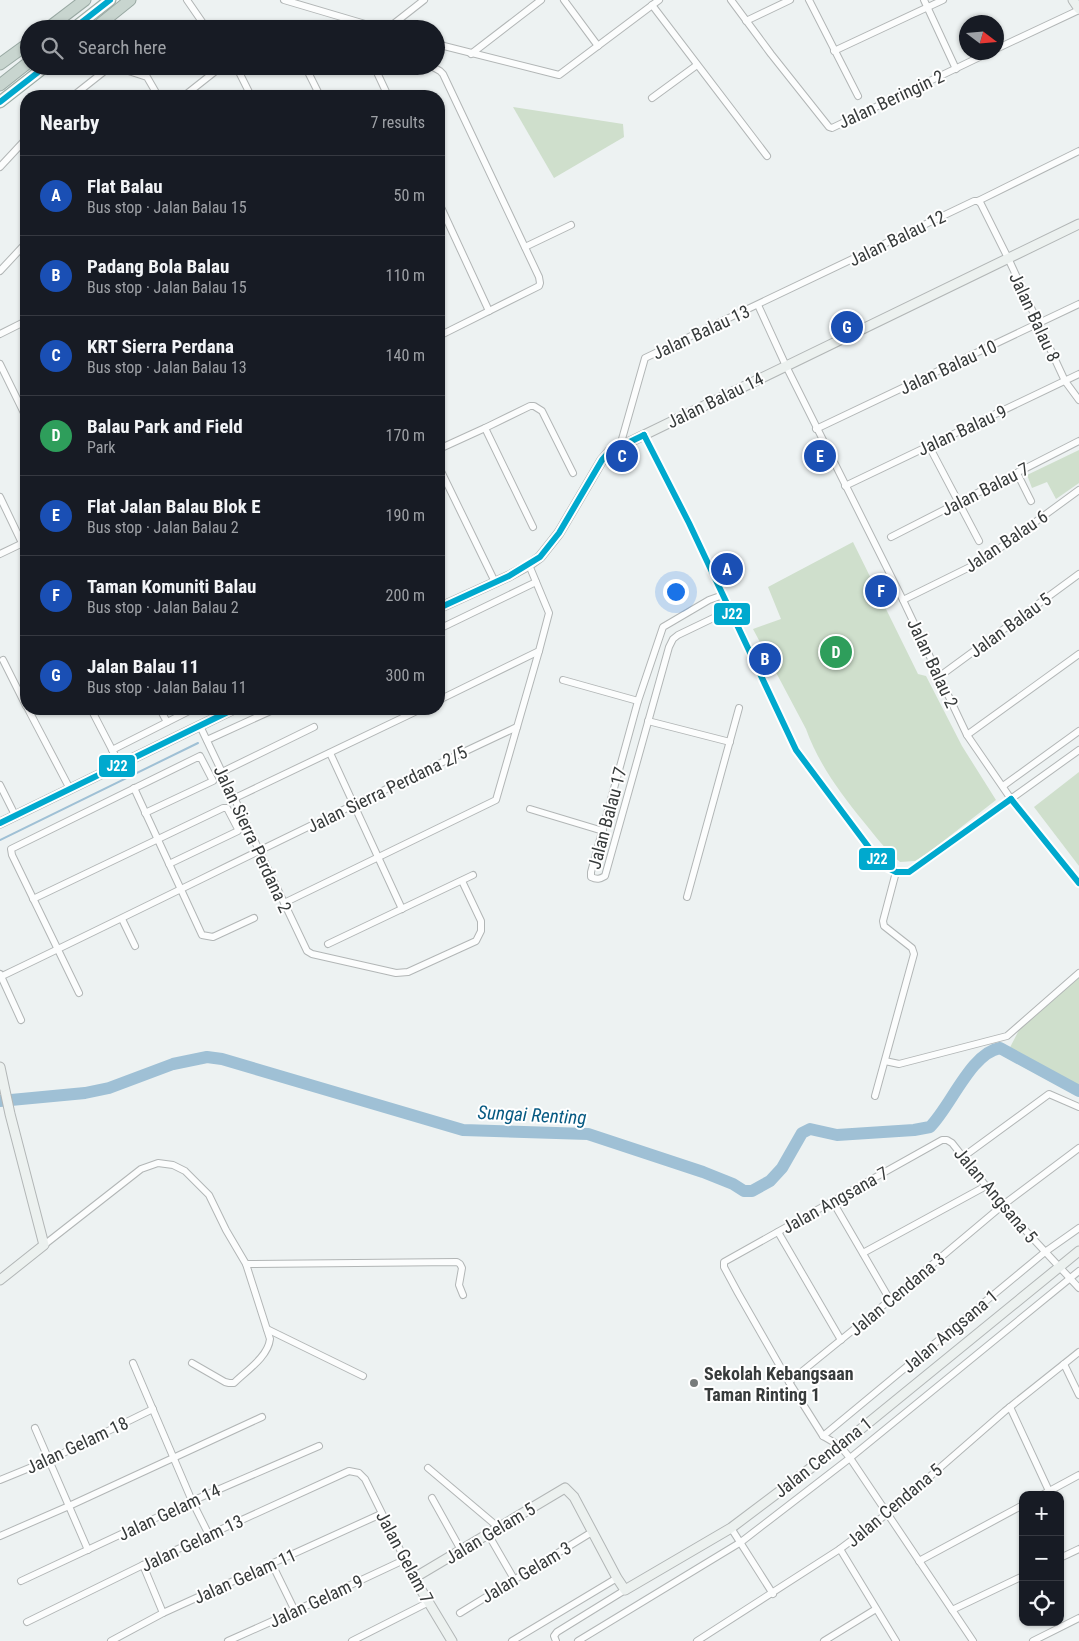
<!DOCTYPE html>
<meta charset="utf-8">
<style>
:root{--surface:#171b24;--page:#242831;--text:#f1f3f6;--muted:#9ea1a6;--line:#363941;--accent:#777b7b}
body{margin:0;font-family:"Roboto Condensed",sans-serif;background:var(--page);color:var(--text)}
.controls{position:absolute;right:15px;bottom:15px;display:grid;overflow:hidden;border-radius:10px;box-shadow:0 1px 4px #0004}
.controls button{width:45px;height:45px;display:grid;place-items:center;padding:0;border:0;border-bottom:1px solid var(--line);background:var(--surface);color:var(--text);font:25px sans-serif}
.compass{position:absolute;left:959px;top:15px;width:45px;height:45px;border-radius:50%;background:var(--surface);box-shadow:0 1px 4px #0004;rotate:106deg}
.you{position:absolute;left:675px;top:591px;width:18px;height:18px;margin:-12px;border:4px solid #fff;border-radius:50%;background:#1a73e8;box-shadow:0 0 0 8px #1a73e833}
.badge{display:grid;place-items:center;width:32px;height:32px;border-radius:50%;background:var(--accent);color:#fff;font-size:16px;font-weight:700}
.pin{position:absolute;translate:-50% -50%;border:2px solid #fff;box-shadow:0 1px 5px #0006}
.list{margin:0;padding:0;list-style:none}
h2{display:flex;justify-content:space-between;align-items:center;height:65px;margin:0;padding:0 20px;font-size:21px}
h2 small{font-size:16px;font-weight:400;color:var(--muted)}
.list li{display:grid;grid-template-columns:32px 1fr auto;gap:15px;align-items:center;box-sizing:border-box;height:80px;padding:0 20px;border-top:1px solid var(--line)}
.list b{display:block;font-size:19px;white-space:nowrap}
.list p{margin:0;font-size:16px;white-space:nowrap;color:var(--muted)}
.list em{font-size:16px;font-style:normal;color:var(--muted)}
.icon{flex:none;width:28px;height:28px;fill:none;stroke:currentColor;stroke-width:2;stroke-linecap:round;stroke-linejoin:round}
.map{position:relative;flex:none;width:1079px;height:1641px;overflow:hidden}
.search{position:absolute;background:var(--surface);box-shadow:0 1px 4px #0004;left:20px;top:20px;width:425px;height:55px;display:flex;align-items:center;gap:12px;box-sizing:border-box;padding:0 18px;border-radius:28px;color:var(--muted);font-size:19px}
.panel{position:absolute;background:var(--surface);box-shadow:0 1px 4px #0004;left:20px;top:90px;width:425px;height:625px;border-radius:20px}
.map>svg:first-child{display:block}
.green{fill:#cfdfcc}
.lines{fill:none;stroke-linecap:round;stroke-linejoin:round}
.stream{stroke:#9fc0d5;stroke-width:2}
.river{stroke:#9fc0d5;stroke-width:12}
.street-casing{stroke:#b2b6b6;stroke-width:8}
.secondary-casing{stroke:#b2b6b6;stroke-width:11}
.highway-casing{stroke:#99a9a3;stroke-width:13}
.street{stroke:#fcfdfd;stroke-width:6}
.secondary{stroke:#ecf1ef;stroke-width:9}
.highway{stroke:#c8d5cf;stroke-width:11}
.bus-1-casing{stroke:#fff;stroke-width:10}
.bus-1{stroke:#00a9ce;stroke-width:6}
.poi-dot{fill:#777b7b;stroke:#fff;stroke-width:2}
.labels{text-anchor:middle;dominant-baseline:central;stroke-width:4;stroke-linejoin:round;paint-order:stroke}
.street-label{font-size:18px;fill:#373b3b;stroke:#fff}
.poi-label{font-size:18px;font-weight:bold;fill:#373b3b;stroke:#fff;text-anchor:start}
.water-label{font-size:19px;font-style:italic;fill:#075a82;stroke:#fff}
.line-badge{stroke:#fff;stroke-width:2}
.badge-label{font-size:14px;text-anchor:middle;font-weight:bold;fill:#fff}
</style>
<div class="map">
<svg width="1079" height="1641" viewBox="0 0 1079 1641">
<rect width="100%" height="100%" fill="#edf2f2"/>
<!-- green -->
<g class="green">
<path d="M 513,107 L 623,124 L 624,137 L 554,178 Z"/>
<path d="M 1079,450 L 1079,483 L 1056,499 L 1047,482 L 1032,488 L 1027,475 Z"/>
<path d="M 853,542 L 918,674 L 926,676 L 962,746 L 996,800 L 928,853 L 915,861 L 900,862 C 886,850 875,836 863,821 C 841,794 818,763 806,729 L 753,629 L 781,619 L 768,587 Z"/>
<path d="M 1079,772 L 1079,866 L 1034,807 Z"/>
<path d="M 1079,977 L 1079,1097 L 1005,1057 L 1019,1030 Z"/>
</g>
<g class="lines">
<!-- stream -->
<path class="stream" d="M 0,840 L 198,743"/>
<!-- river -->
<path class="river" d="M 0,1101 L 85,1093 L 109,1088 L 173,1064 L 207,1057 L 222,1059 L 463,1130 L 588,1134 L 703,1172 L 733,1184 L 744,1191 L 752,1191 L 770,1181 L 782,1168 L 802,1133 L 810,1129 L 837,1135 L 914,1130 L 930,1127 C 951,1106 971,1053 1000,1048 L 1079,1091"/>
<!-- street casing -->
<g class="street-casing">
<g id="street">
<path d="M 187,0 L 207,29"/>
<path d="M 284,0 L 382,29"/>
<path d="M 564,0 L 598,46"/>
<path d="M 731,0 L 771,54 L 829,127 L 832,128 L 990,52"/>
<path d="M 809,0 L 858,96"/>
<path d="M 924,0 L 956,69"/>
<path d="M 652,5 L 767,156"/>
<path d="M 746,21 L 790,0"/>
<path d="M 387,29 L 424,0"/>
<path d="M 436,44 L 559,75 L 659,0"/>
<path d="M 996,49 L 1079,10"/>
<path d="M 834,51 L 943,0"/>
<path d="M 471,54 L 541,0"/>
<path d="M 113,66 L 147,77 L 158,96"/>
<path d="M 236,66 L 251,96"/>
<path d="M 305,66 L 320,96"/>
<path d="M 374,66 L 388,96"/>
<path d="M 431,66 L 440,71 L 443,74 L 539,277 L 540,283 L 539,286 L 439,336"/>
<path d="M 73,96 L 111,66"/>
<path d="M 184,96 L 222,66"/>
<path d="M 652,98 L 697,65"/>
<path d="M 0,167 L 26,139"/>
<path d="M 978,201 L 981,204 L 1008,258 L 1065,381 L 1079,400"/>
<path d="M 439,203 L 489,311"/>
<path d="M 525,247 L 571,225"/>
<path d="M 0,271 L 26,243"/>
<path d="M 758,305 L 786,366 L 903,600 L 967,735 L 1011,799 L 1079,883"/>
<path d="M 0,334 L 26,321"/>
<path d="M 0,364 L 24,413"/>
<path d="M 485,428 L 533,527"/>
<path d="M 816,429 L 1079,304"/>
<path d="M 644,435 L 689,523 L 796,750 L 882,865 L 896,872 L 909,872 L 1079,750"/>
<path d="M 620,446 L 645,358 L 974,201 L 978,201 L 1079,151"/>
<path d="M 929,446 L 979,541"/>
<path d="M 439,449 L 485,428 L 530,406 L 534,406 L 542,411 L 573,473"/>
<path d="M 439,467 L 495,582"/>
<path d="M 1017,473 L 1031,501"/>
<path d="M 845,486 L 1079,374"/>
<path d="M 0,497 L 22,543"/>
<path d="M 891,537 L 1079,441"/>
<path d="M 0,554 L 25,542"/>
<path d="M 723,595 L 709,600 L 663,627 L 638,701 L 591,872 L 591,877 C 597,880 600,879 605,876 L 669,647 L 673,639 L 678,635 L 730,610"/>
<path d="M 903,600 L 982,561 L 1079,490"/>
<path d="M 439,629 L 536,582"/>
<path d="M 3,660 L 26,706"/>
<path d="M 940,676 L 1079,574"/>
<path d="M 563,680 L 638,701"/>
<path d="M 439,700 L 539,651 L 549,613 L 529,565"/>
<path d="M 28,709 L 70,789"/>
<path d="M 91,709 L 120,765"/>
<path d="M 160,709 L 167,722"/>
<path d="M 648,721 L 730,742"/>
<path d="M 200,726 L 307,951 L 312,954 L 396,973 L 408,972 L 476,941 L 481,931 L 481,921 L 462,881"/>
<path d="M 967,735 L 1079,654"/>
<path d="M 207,740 L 275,709"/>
<path d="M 112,750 L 193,709"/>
<path d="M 330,753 L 402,909"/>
<path d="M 222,772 L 314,727"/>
<path d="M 0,785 L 15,815"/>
<path d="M 1003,786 L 1079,731"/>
<path d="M 134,788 L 202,935 L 213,937 L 254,918"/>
<path d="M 235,798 L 421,709"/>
<path d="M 530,809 L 603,831"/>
<path d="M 687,897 L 739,708"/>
<path d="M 33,899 L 223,808 L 227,808 L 238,829 L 238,831 L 169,864"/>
<path d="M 284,903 L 496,800 L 539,651"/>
<path d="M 122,919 L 135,946"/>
<path d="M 328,944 L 473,875"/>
<path d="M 0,974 L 21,1020"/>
<path d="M 0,977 C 173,894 343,808 517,727"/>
<path d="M 79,993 L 12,855 L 11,849 L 200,756 L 213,781 L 145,813"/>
<path d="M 885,1061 L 899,1064 L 1007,1036 L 1079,973"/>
<path d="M 875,1096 L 914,954 L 912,948 L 884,926 L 883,921 L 896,872"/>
<path d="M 963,1157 L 1049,1094 L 1079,1107"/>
<path d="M 833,1202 L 890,1300"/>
<path d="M 778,1232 L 841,1340"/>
<path d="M 44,1245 L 141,1169 L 158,1163 L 173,1165 L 185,1171 L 209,1195 L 226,1230 L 246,1264 L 457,1262 L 460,1264 L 462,1268 L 459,1285 L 463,1295"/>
<path d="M 863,1253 L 986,1186"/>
<path d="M 267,1329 L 363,1376"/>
<path d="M 133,1363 L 192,1501 L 209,1535"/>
<path d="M 192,1363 L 225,1382 L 229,1383 L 234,1383 C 246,1371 268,1357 270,1339 L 246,1264"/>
<path d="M 1064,1364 L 1079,1395"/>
<path d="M 789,1382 L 890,1300 L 1003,1205 L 1079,1148"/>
<path d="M 1010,1407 L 1049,1491"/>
<path d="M 35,1428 L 88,1550"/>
<path d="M 823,1436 L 1045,1252 L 1079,1228"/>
<path d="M 428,1468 L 498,1527"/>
<path d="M 0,1480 L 49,1460 L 153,1409"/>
<path d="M 1042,1495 L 1079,1475"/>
<path d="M 432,1498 L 461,1550"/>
<path d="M 731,1528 L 773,1594"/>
<path d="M 488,1534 L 514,1579"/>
<path d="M 0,1536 L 69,1506 L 262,1417"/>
<path d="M 840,1549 L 896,1641"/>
<path d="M 1060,1558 L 1079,1549"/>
<path d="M 919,1561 L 1023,1505"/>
<path d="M 272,1564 L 295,1611"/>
<path d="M 143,1565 L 163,1613"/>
<path d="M 21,1581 L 192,1501 L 319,1446"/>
<path d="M 952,1610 L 1023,1576"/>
<path d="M 460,1613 L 592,1532"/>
<path d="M 27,1622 L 143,1565 L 349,1471 L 359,1473 L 365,1479 L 414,1578"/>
<path d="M 111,1641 L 163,1613 L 381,1514"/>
<path d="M 228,1641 L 295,1611 L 404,1560"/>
<path d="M 352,1641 L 429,1602"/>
<path d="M 512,1641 L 617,1578"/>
<path d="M 556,1641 L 554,1636 L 557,1632 L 625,1590"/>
<path d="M 578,1641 L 741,1542 L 850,1458 L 1079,1271"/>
<path d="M 697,1641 L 840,1549 L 888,1513 L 1005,1411 L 1079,1352"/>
<path d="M 824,1641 L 876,1609"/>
<path d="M 973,1641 L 850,1458 L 840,1446 L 823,1436 L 789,1382 L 738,1293 L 724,1267 L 724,1262 L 942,1140 L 947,1140 L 952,1143 L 986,1186 L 1024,1229 L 1079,1288"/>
<path d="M 1033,1641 L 1079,1618"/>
</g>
</g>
<!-- secondary casing -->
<g class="secondary-casing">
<g id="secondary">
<path d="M 1073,0 L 1079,9"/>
<path d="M 439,608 L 509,576 L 529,565 L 540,557 L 559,533 L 602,460 L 609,452 L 1079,224"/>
<path d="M 0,823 L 234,709"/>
<path d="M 0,1067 L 10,1114 L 44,1245 L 0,1280"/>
<path d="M 452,1641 L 414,1578 L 565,1488 L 574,1497 L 617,1578 L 625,1590 L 731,1528 L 840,1446 L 1079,1251"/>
</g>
</g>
<!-- highway casing -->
<g class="highway-casing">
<g id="highway">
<path d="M 47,29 L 85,0"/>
<path d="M 73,29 L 110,0"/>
<path d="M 94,29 L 130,0"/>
<path d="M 0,64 L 29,43"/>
<path d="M 0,85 L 29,62"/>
<path d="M 0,102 L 46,66"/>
</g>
</g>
<!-- street -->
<use href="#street" class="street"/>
<!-- secondary -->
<use href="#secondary" class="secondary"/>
<!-- highway -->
<use href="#highway" class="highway"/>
<!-- bus-1 casing -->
<g class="bus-1-casing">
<g id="bus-1">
<path d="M 73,29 L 110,0"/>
<path d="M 0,102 L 46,66"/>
<path d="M 644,435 L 689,523 L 796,750 L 882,865 L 896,872 L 909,872 L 1011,799"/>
<path d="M 439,608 L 509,576 L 540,557 L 559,533 L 602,460 L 609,452 L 644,435"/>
<path d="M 1011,799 L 1079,883"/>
<path d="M 0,823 L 234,709"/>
</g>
</g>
<!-- bus-1 -->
<use href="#bus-1" class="bus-1"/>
</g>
<!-- markers -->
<circle class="poi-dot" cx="694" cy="1383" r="5"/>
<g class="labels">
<!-- street labels -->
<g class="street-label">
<text transform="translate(891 99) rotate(-25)">Jalan Beringin 2</text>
<text transform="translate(897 238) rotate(-26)">Jalan Balau 12</text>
<text transform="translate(1035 317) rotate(65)">Jalan Balau 8</text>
<text transform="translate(701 332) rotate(-25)">Jalan Balau 13</text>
<text transform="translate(948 367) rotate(-25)">Jalan Balau 10</text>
<text transform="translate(715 400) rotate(-26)">Jalan Balau 14</text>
<text transform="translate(962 430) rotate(-25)">Jalan Balau 9</text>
<text transform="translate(985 489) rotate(-27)">Jalan Balau 7</text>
<text transform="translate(1006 541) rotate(-34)">Jalan Balau 6</text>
<text transform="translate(1010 625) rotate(-36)">Jalan Balau 5</text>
<text transform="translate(933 663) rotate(65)">Jalan Balau 2</text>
<text transform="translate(387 789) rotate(-26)">Jalan Sierra Perdana 2/5</text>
<text transform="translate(607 818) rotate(-75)">Jalan Balau 17</text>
<text transform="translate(253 839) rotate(65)">Jalan Sierra Perdana 2</text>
<text transform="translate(996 1195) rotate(50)">Jalan Angsana 5</text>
<text transform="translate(835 1200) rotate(-29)">Jalan Angsana 7</text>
<text transform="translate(897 1294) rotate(-40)">Jalan Cendana 3</text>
<text transform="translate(950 1331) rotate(-40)">Jalan Angsana 1</text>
<text transform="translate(77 1445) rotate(-25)">Jalan Gelam 18</text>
<text transform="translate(823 1457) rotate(-38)">Jalan Cendana 1</text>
<text transform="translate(894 1505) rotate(-40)">Jalan Cendana 5</text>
<text transform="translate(169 1512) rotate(-25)">Jalan Gelam 14</text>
<text transform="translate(490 1533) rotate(-31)">Jalan Gelam 5</text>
<text transform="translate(192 1543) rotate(-25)">Jalan Gelam 13</text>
<text transform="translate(405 1557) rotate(62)">Jalan Gelam 7</text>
<text transform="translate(526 1572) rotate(-31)">Jalan Gelam 3</text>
<text transform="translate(245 1576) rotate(-24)">Jalan Gelam 11</text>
<text transform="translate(316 1601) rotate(-25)">Jalan Gelam 9</text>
</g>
<!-- poi labels -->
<g class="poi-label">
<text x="704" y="1373">Sekolah Kebangsaan<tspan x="704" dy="21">Taman Rinting 1</tspan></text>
</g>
<!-- water labels -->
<g class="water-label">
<text transform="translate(532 1115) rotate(3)">Sungai Renting</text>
</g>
</g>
<g class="line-badge">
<rect x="713" y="602" width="38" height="24" rx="5" fill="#00a9ce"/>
<rect x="98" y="754" width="38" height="24" rx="5" fill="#00a9ce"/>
<rect x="858" y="847" width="38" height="24" rx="5" fill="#00a9ce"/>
</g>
<g class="badge-label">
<text x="732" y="619">J22</text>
<text x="117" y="771">J22</text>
<text x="877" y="864">J22</text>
</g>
</svg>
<div class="controls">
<button>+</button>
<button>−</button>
<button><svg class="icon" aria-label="locate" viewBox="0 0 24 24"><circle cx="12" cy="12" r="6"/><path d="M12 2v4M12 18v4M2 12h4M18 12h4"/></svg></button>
</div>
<svg class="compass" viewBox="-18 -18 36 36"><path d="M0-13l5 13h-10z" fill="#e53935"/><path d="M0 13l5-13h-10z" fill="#9ea1a6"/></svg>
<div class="you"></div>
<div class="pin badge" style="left:727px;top:569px;background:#1a4fb4">A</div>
<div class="pin badge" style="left:765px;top:659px;background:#1a4fb4">B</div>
<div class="pin badge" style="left:622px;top:456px;background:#1a4fb4">C</div>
<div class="pin badge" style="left:836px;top:652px;background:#2e9e5b">D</div>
<div class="pin badge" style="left:820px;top:456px;background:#1a4fb4">E</div>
<div class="pin badge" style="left:881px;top:591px;background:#1a4fb4">F</div>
<div class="pin badge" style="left:847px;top:327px;background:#1a4fb4">G</div>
<div class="search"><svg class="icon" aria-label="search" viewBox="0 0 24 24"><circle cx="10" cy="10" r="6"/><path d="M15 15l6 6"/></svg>Search here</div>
<section class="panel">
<h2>Nearby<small>7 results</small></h2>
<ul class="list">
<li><span class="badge" style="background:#1a4fb4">A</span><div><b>Flat Balau</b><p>Bus stop · Jalan Balau 15</p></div><em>50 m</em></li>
<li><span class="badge" style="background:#1a4fb4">B</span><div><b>Padang Bola Balau</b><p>Bus stop · Jalan Balau 15</p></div><em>110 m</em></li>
<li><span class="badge" style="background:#1a4fb4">C</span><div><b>KRT Sierra Perdana</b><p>Bus stop · Jalan Balau 13</p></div><em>140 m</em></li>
<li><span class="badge" style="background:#2e9e5b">D</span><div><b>Balau Park and Field</b><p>Park</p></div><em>170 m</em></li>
<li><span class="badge" style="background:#1a4fb4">E</span><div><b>Flat Jalan Balau Blok E</b><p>Bus stop · Jalan Balau 2</p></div><em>190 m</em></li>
<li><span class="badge" style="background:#1a4fb4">F</span><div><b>Taman Komuniti Balau</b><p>Bus stop · Jalan Balau 2</p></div><em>200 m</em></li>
<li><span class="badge" style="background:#1a4fb4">G</span><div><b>Jalan Balau 11</b><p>Bus stop · Jalan Balau 11</p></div><em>300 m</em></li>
</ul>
</section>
</div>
